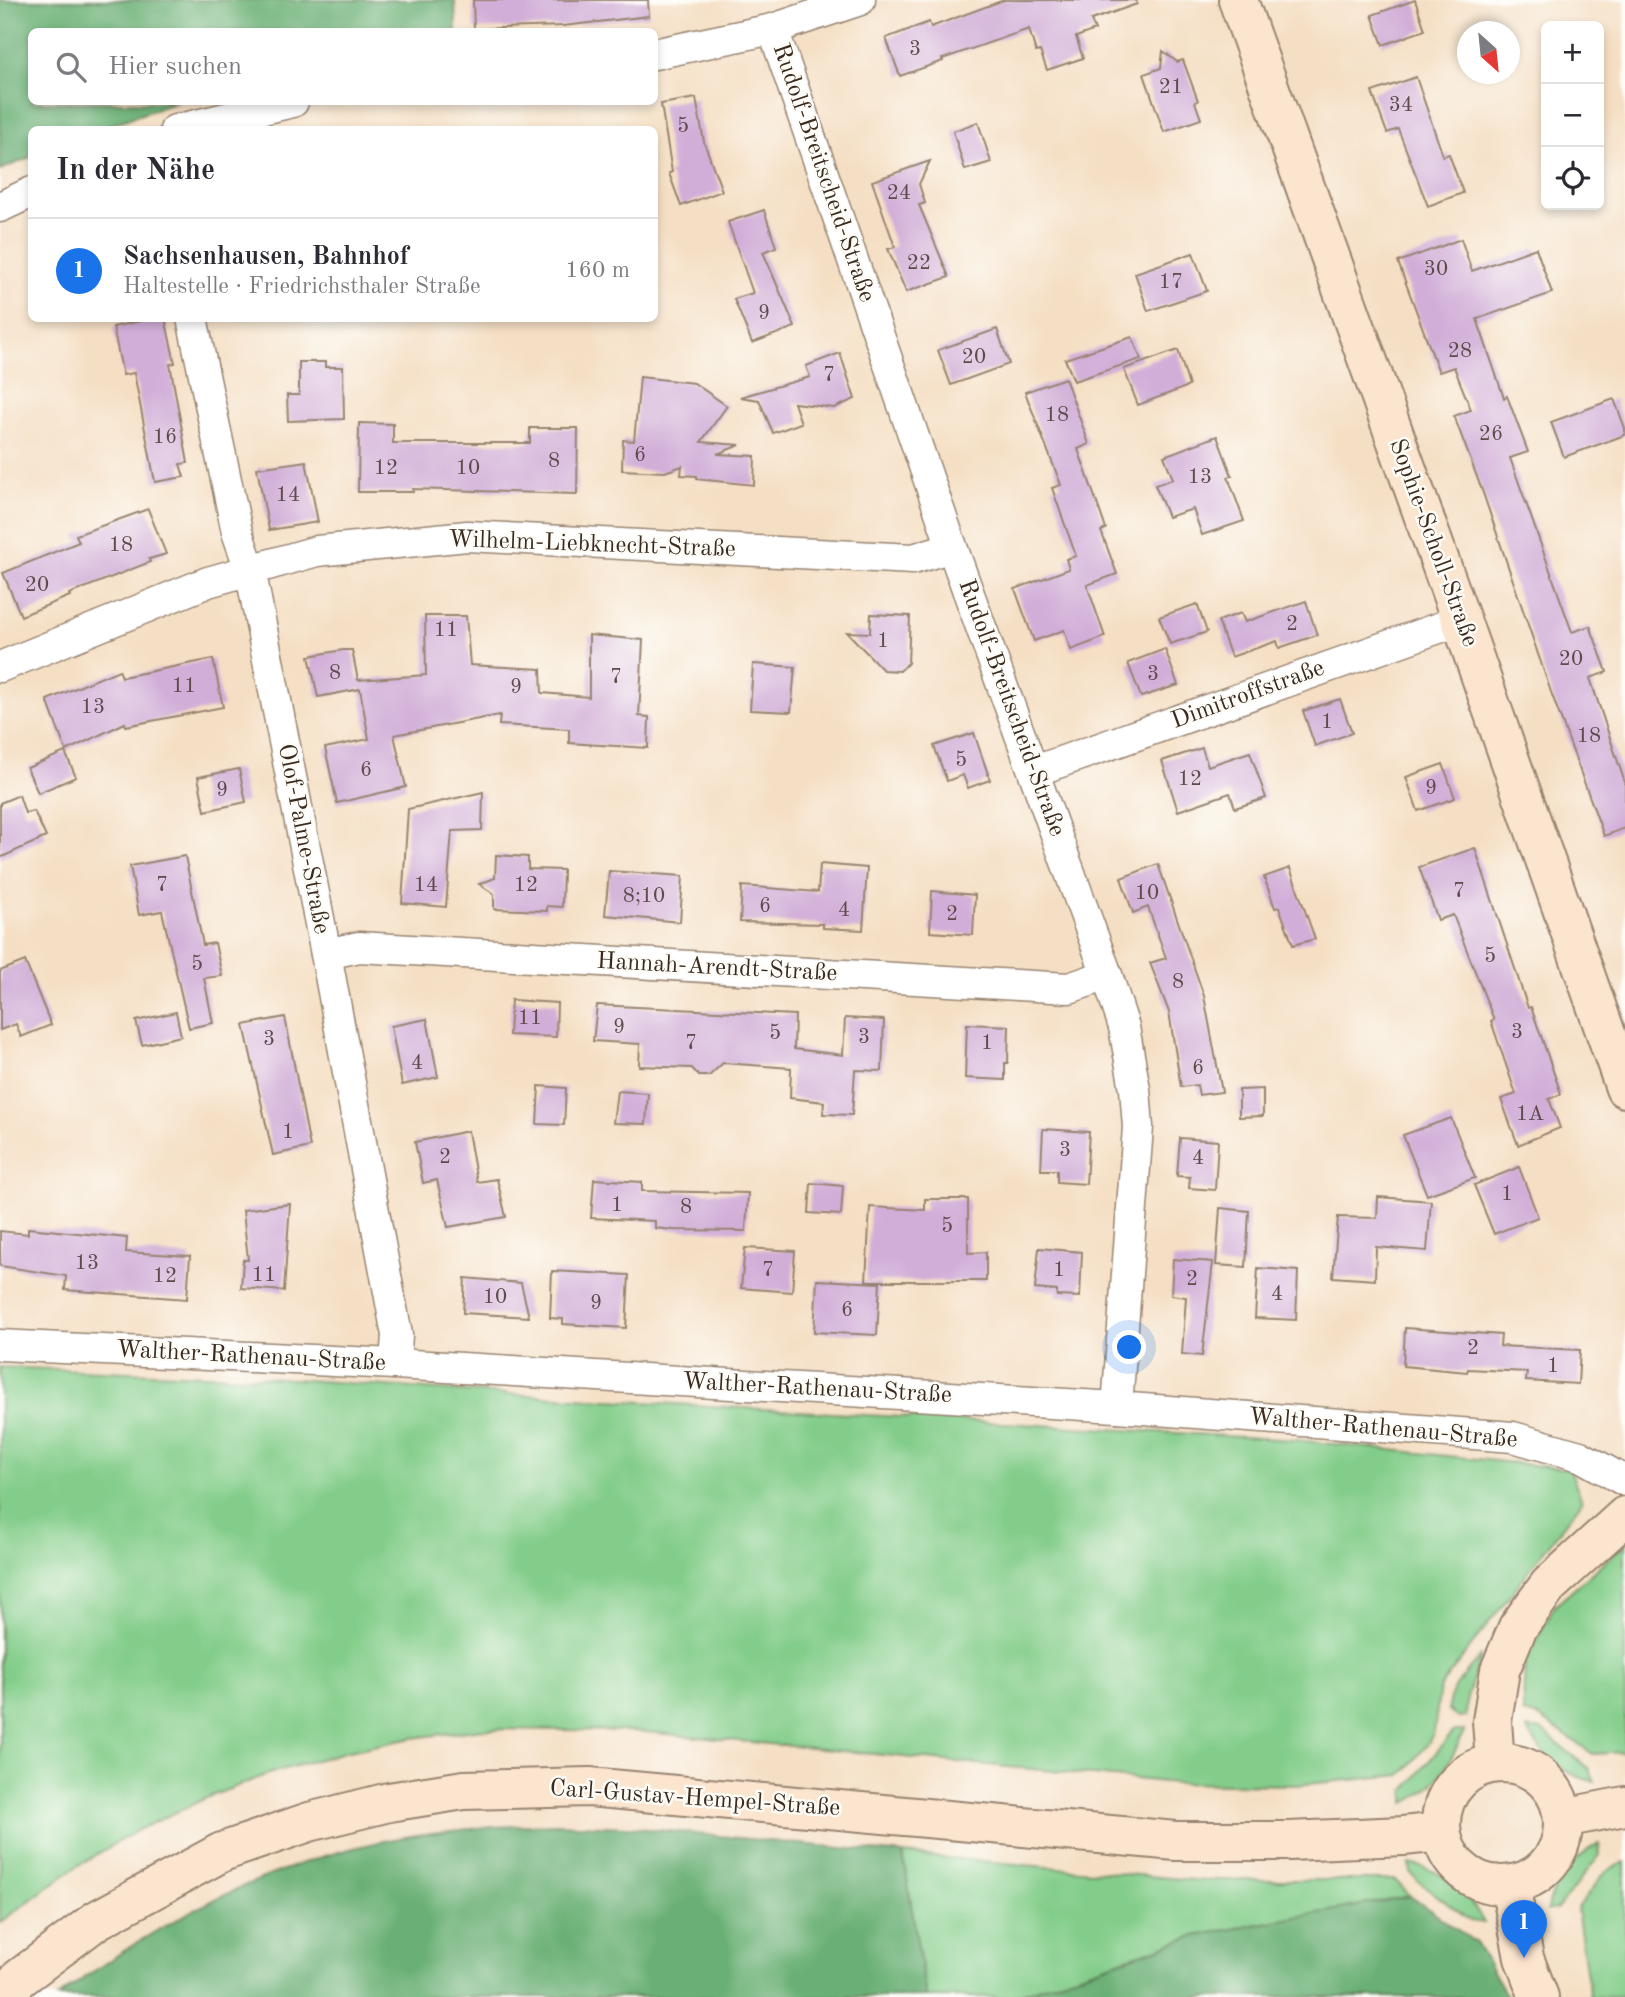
<!DOCTYPE html>
<html lang="de">
<meta charset="utf-8">
<style>
:root{--surface:#fff;--page:#f7f7f7;--text:#2b2b33;--muted:#7c7c81;--line:#e1e1e2;--accent:#1a73e8}
body{margin:0;font-family:"Old Standard TT",serif;background:var(--page);color:var(--text)}
.controls{position:absolute;right:21px;top:21px;display:grid;overflow:hidden;border-radius:10px;box-shadow:0 4px 10px #0003}
.controls button{width:63px;height:63px;display:grid;place-items:center;padding:0;border:0;border-bottom:2px solid var(--line);background:var(--surface);color:var(--text);font:35px sans-serif}
.compass{position:absolute;left:1457px;top:21px;width:63px;height:63px;border-radius:50%;background:var(--surface);box-shadow:0 4px 10px #0003;rotate:153deg}
.you{position:absolute;left:1130px;top:1348px;width:24px;height:24px;margin:-18px;border:5px solid #fff;border-radius:50%;background:#1a73e8;box-shadow:0 0 0 10px #1a73e833}
.badge{display:grid;place-items:center;width:46px;height:46px;border-radius:50%;background:var(--accent);color:#fff;font-size:23px;font-weight:700}
.pin{position:absolute;translate:-50% -58px;filter:drop-shadow(0 2px 4px #0008)}
.pin::after{content:'';position:absolute;top:37px;width:24px;height:21px;background:inherit;clip-path:polygon(0 0,100% 0,50% 100%)}
.list{margin:0;padding:0;list-style:none}
h2{display:flex;justify-content:space-between;align-items:center;height:91px;margin:0;padding:0 28px;font-size:30px}
h2 small{font-size:23px;font-weight:400;color:var(--muted)}
.list li{display:grid;grid-template-columns:46px 1fr auto;gap:21px;align-items:center;box-sizing:border-box;height:105px;padding:0 28px;border-top:2px solid var(--line)}
.list b{display:block;font-size:26px;white-space:nowrap}
.list p{margin:0;font-size:23px;white-space:nowrap;color:var(--muted)}
.list em{font-size:23px;font-style:normal;color:var(--muted)}
.icon{flex:none;width:38px;height:38px;fill:none;stroke:currentColor;stroke-width:2;stroke-linecap:round;stroke-linejoin:round}
.map{position:relative;flex:none;width:1625px;height:1997px;overflow:hidden}
.search{position:absolute;background:var(--surface);box-shadow:0 4px 10px #0003;left:28px;top:28px;width:630px;height:77px;display:flex;align-items:center;gap:18px;box-sizing:border-box;padding:0 24px;border-radius:10px;color:var(--muted);font-size:26px}
.panel{position:absolute;background:var(--surface);box-shadow:0 4px 10px #0003;left:28px;top:126px;width:630px;height:196px;border-radius:10px}
.map>svg:first-child{display:block}
.green{fill:#83cd8a;stroke:#5f7c54;stroke-width:2}
.forest{fill:#6ab076;stroke:#526d4a;stroke-width:2}
.building{fill:#d1aed8}
.lines{fill:none;stroke-linecap:round;stroke-linejoin:round}
.street-casing{stroke:#988471;stroke-width:33}
.secondary-casing{stroke:#988471;stroke-width:42}
.street{stroke:#fff;stroke-width:30}
.secondary{stroke:#fce5cf;stroke-width:38}
.labels{text-anchor:middle;dominant-baseline:central;stroke-width:5;stroke-linejoin:round;paint-order:stroke}
.number-label{font-size:21px;fill:#604b4c}
.street-label{font-size:24px;fill:#3b2a1e;stroke:#fdfcf7}
</style>
<div class="map">
<svg width="1625" height="1997" viewBox="0 0 1625 1997">
<rect width="100%" height="100%" fill="#fdfcf7"/>
<filter id="ink" filterUnits="userSpaceOnUse"><feTurbulence type="fractalNoise" baseFrequency=".0143" numOctaves="2"/><feDisplacementMap in="SourceGraphic" scale="14" xChannelSelector="R" yChannelSelector="G"/><feConvolveMatrix kernelMatrix="1 2 1 2 8 2 1 2 1" color-interpolation-filters="sRGB"/></filter>
<filter id="wash" filterUnits="userSpaceOnUse"><feTurbulence type="fractalNoise" baseFrequency=".00686" numOctaves="4" result="noise"/><feDisplacementMap in="SourceGraphic" scale="28" xChannelSelector="R" yChannelSelector="G"/><feGaussianBlur stdDeviation="1.57" result="paint"/><feColorMatrix in="noise" values="0 0 0 0 0 0 0 0 0 0 0 0 0 0 0 0 0 1.4 0 .05"/><feComposite in="paint" operator="in"/></filter>
<g filter="url(#wash)">
<rect width="100%" height="100%" fill="#f5dfc4"/>
<!-- green -->
<g class="green">
<path d="M 0,1367 L 280,1378 L 453,1391 L 1296,1440 L 1570,1469 L 1582,1501 L 1440,1687 L 1434,1732 L 1427,1745 L 1401,1775 L 1296,1785 L 1175,1783 L 635,1731 L 483,1729 L 412,1738 L 344,1752 L 274,1772 L 206,1798 L 140,1829 L 77,1866 L 0,1922 Z"/>
<path d="M 1625,1544 L 1625,1752 L 1593,1754 L 1539,1717 L 1523,1713 L 1525,1660 L 1555,1605 Z"/>
<path d="M 1481,1655 L 1467,1698 L 1466,1717 L 1459,1718 L 1448,1710 C 1448,1689 1469,1671 1481,1655 Z"/>
<path d="M 1527,1728 L 1541,1730 L 1589,1769 L 1595,1782 C 1560,1773 1544,1760 1527,1728 Z"/>
<path d="M 1454,1731 L 1464,1731 C 1451,1762 1437,1788 1405,1803 L 1405,1790 Z"/>
<path d="M 1599,1844 L 1600,1855 L 1557,1909 L 1546,1911 C 1555,1880 1570,1860 1599,1844 Z"/>
<path d="M 903,1854 L 1193,1880 L 1395,1880 L 1410,1896 L 1195,1936 L 1010,1997 L 926,1997 Z"/>
<path d="M 1625,1862 L 1625,1997 L 1590,1997 L 1577,1909 L 1606,1871 Z"/>
<path d="M 1410,1864 C 1446,1871 1467,1891 1484,1923 L 1470,1921 L 1417,1880 L 1411,1873 Z"/>
</g>
<!-- forest -->
<g class="forest">
<path d="M 0,0 L 455,0 L 456,31 L 32,32 L 32,102 L 177,102 L 98,129 L 32,130 L 31,157 L 0,170 Z"/>
<path d="M 555,1824 L 626,1827 L 903,1854 L 926,1997 L 58,1997 C 164,1917 284,1855 417,1835 C 463,1828 509,1826 555,1824 Z"/>
<path d="M 1410,1896 L 1476,1943 L 1508,1997 L 1010,1997 L 1195,1936 Z"/>
</g>
<g id="blocks">
<!-- building -->
<g class="building">
<path d="M 473,0 L 648,0 L 649,16 L 563,26 L 474,29 Z"/>
<path d="M 1004,0 L 1136,0 L 1137,4 L 1091,20 L 1095,30 L 1076,37 L 1083,58 L 1047,70 L 1040,51 L 1036,52 L 1029,29 L 942,59 L 943,61 L 900,76 L 886,38 L 929,22 L 931,27 Z"/>
<path d="M 1415,0 L 1425,30 L 1383,45 L 1372,15 Z"/>
<path d="M 1163,51 L 1177,62 L 1183,60 L 1198,101 L 1195,102 L 1201,119 L 1164,132 L 1144,74 L 1161,68 Z"/>
<path d="M 1416,77 L 1443,156 L 1449,154 L 1463,193 L 1428,206 L 1398,129 L 1387,133 L 1372,92 Z"/>
<path d="M 696,98 L 704,142 L 722,191 L 681,206 L 669,173 L 672,172 L 661,104 Z"/>
<path d="M 978,122 L 991,162 L 965,170 L 953,131 Z"/>
<path d="M 930,161 L 919,184 L 925,203 L 919,205 L 949,277 L 906,292 L 888,249 L 895,247 L 872,181 Z"/>
<path d="M 764,210 L 776,247 L 763,252 L 795,327 L 752,343 L 734,299 L 753,293 L 728,222 Z"/>
<path d="M 1461,239 L 1472,271 L 1536,248 L 1552,293 L 1477,319 L 1504,398 L 1507,396 L 1528,452 L 1510,458 L 1572,632 L 1590,626 L 1607,672 L 1590,678 L 1625,783 L 1625,828 L 1604,836 L 1551,692 L 1483,493 L 1454,416 L 1471,410 L 1454,367 L 1439,372 L 1398,262 Z"/>
<path d="M 1193,253 L 1207,291 L 1148,311 L 1135,273 Z"/>
<path d="M 154,318 L 165,318 L 175,363 L 170,364 L 188,463 L 180,464 L 184,477 L 155,482 L 134,373 L 123,375 L 113,327 Z"/>
<path d="M 997,329 L 1009,364 L 951,385 L 938,350 Z"/>
<path d="M 1132,337 L 1141,359 L 1074,381 L 1065,359 Z"/>
<path d="M 1178,350 L 1189,386 L 1138,405 L 1124,369 Z"/>
<path d="M 840,353 L 855,399 L 834,408 L 794,403 L 801,423 L 773,433 L 759,400 L 740,397 L 810,377 L 806,366 Z"/>
<path d="M 299,362 L 325,362 L 325,367 L 343,367 L 344,419 L 288,421 L 287,395 L 299,395 Z"/>
<path d="M 640,377 L 694,383 L 727,406 L 701,442 L 740,445 L 717,454 L 755,456 L 754,485 L 697,479 L 697,476 L 681,475 L 682,466 L 665,472 L 622,470 L 623,440 L 634,441 Z"/>
<path d="M 1065,378 L 1089,444 L 1078,449 L 1106,529 L 1101,531 L 1117,574 L 1087,585 L 1105,637 L 1071,650 L 1064,630 L 1034,641 L 1015,589 L 1069,569 L 1066,559 L 1076,556 L 1052,488 L 1061,485 L 1025,392 Z"/>
<path d="M 1614,399 L 1625,428 L 1625,435 L 1564,457 L 1551,422 Z"/>
<path d="M 359,423 L 393,424 L 393,443 L 530,443 L 530,428 L 578,428 L 577,494 L 413,489 L 413,492 L 358,492 Z"/>
<path d="M 1217,436 L 1232,476 L 1228,477 L 1244,521 L 1202,535 L 1193,509 L 1168,517 L 1155,485 L 1173,479 L 1164,456 Z"/>
<path d="M 306,461 L 318,522 L 269,530 L 257,468 Z"/>
<path d="M 148,509 L 166,554 L 149,559 L 150,562 L 69,594 L 70,596 L 21,616 L 3,573 L 79,542 L 76,535 Z"/>
<path d="M 1306,601 L 1317,635 L 1279,648 L 1277,641 L 1231,657 L 1218,621 L 1241,613 L 1245,622 Z"/>
<path d="M 1197,604 L 1207,632 L 1170,644 L 1159,617 Z"/>
<path d="M 871,614 L 910,616 L 908,663 L 900,671 L 883,670 L 847,632 L 870,633 Z"/>
<path d="M 425,616 L 466,616 L 470,665 L 541,669 L 542,693 L 589,697 L 589,635 L 643,640 L 639,716 L 649,717 L 648,748 L 569,743 L 569,729 L 499,725 L 500,715 L 394,735 L 406,787 L 337,803 L 325,748 L 369,739 L 360,689 L 318,697 L 309,656 L 343,650 L 352,650 L 358,680 L 426,675 Z"/>
<path d="M 1165,649 L 1178,685 L 1141,697 L 1128,663 Z"/>
<path d="M 213,659 L 223,707 L 126,726 L 125,723 L 66,751 L 47,700 L 119,670 L 122,677 Z"/>
<path d="M 753,664 L 795,667 L 791,712 L 750,710 Z"/>
<path d="M 1340,699 L 1352,733 L 1315,746 L 1303,711 Z"/>
<path d="M 974,733 L 990,780 L 968,788 L 963,775 L 947,781 L 934,746 Z"/>
<path d="M 1202,748 L 1208,766 L 1250,752 L 1266,798 L 1235,808 L 1230,793 L 1178,811 L 1162,761 Z"/>
<path d="M 65,752 L 76,777 L 38,793 L 27,768 Z"/>
<path d="M 1443,764 L 1455,798 L 1418,811 L 1406,777 Z"/>
<path d="M 239,769 L 246,802 L 205,811 L 198,777 Z"/>
<path d="M 483,792 L 482,830 L 452,831 L 446,907 L 402,903 L 408,809 Z"/>
<path d="M 19,795 L 25,813 L 34,811 L 46,837 L 0,858 L 0,803 Z"/>
<path d="M 1475,848 L 1528,1008 L 1531,1007 L 1561,1094 L 1549,1099 L 1560,1128 L 1518,1145 L 1501,1099 L 1516,1094 L 1491,1021 L 1494,1020 L 1453,915 L 1438,920 L 1419,867 Z"/>
<path d="M 496,855 L 528,857 L 528,869 L 563,870 L 562,907 L 547,906 L 547,911 L 494,909 L 494,894 L 479,884 L 495,878 Z"/>
<path d="M 185,856 L 203,945 L 215,943 L 222,976 L 204,978 L 213,1023 L 189,1028 L 162,911 L 139,915 L 130,866 Z"/>
<path d="M 820,864 L 867,868 L 863,930 L 823,928 L 823,924 L 740,922 L 742,886 L 818,892 Z"/>
<path d="M 1158,864 L 1204,996 L 1222,1092 L 1199,1095 L 1197,1085 L 1181,1087 L 1169,1012 L 1150,963 L 1166,958 L 1148,907 L 1133,913 L 1121,878 Z"/>
<path d="M 1290,868 L 1315,939 L 1293,945 L 1279,907 L 1275,908 L 1264,877 Z"/>
<path d="M 609,871 L 683,876 L 680,922 L 605,915 Z"/>
<path d="M 932,891 L 975,895 L 973,935 L 930,932 Z"/>
<path d="M 25,961 L 51,1025 L 21,1037 L 16,1024 L 0,1030 L 0,971 Z"/>
<path d="M 511,1000 L 557,1003 L 556,1037 L 509,1035 Z"/>
<path d="M 597,1005 L 795,1015 L 794,1049 L 843,1055 L 845,1018 L 884,1020 L 882,1071 L 855,1070 L 852,1115 L 823,1114 L 824,1102 L 790,1098 L 791,1068 L 723,1063 L 709,1076 L 699,1076 L 692,1068 L 639,1066 L 640,1044 L 593,1041 Z"/>
<path d="M 176,1012 L 181,1036 L 142,1045 L 136,1021 Z"/>
<path d="M 285,1017 L 310,1147 L 273,1155 L 244,1025 Z"/>
<path d="M 427,1019 L 438,1077 L 402,1085 L 391,1026 Z"/>
<path d="M 967,1024 L 1009,1026 L 1008,1063 L 1005,1063 L 1005,1080 L 965,1078 Z"/>
<path d="M 539,1086 L 566,1088 L 564,1125 L 537,1124 Z"/>
<path d="M 1263,1089 L 1263,1116 L 1239,1117 L 1239,1090 Z"/>
<path d="M 617,1091 L 648,1093 L 646,1124 L 613,1123 Z"/>
<path d="M 1451,1118 L 1475,1178 L 1427,1195 L 1403,1135 Z"/>
<path d="M 1043,1129 L 1089,1132 L 1086,1184 L 1057,1182 L 1057,1170 L 1041,1170 Z"/>
<path d="M 468,1131 L 477,1182 L 497,1179 L 506,1217 L 448,1227 L 437,1180 L 423,1183 L 415,1142 Z"/>
<path d="M 1180,1138 L 1218,1141 L 1215,1190 L 1189,1188 L 1190,1177 L 1177,1176 Z"/>
<path d="M 1519,1167 L 1538,1217 L 1494,1234 L 1474,1185 Z"/>
<path d="M 594,1179 L 642,1182 L 642,1191 L 748,1193 L 746,1231 L 673,1230 L 655,1228 L 655,1221 L 591,1218 Z"/>
<path d="M 811,1183 L 843,1186 L 841,1215 L 809,1213 Z"/>
<path d="M 1378,1197 L 1431,1201 L 1427,1251 L 1376,1247 L 1375,1280 L 1333,1277 L 1338,1217 L 1377,1218 Z"/>
<path d="M 925,1199 L 968,1199 L 968,1253 L 986,1252 L 986,1281 L 866,1281 L 870,1207 L 925,1210 Z"/>
<path d="M 290,1204 L 284,1291 L 241,1288 L 243,1260 L 248,1260 L 243,1210 Z"/>
<path d="M 1220,1208 L 1249,1211 L 1246,1267 L 1216,1265 Z"/>
<path d="M 28,1228 L 127,1238 L 126,1252 L 190,1256 L 187,1299 L 65,1290 L 66,1276 L 0,1266 L 0,1231 L 28,1234 Z"/>
<path d="M 745,1248 L 795,1251 L 792,1292 L 741,1288 Z"/>
<path d="M 1039,1248 L 1082,1252 L 1080,1297 L 1057,1296 L 1057,1291 L 1035,1289 Z"/>
<path d="M 1173,1259 L 1213,1262 L 1202,1356 L 1182,1354 L 1186,1297 L 1171,1295 Z"/>
<path d="M 1258,1268 L 1298,1271 L 1296,1320 L 1255,1318 Z"/>
<path d="M 552,1271 L 629,1275 L 626,1328 L 563,1324 L 563,1319 L 550,1318 Z"/>
<path d="M 465,1278 L 521,1283 L 529,1317 L 463,1313 Z"/>
<path d="M 817,1280 L 880,1283 L 877,1335 L 814,1332 Z"/>
<path d="M 1405,1328 L 1501,1335 L 1500,1346 L 1580,1350 L 1578,1384 L 1526,1381 L 1527,1372 L 1468,1369 L 1467,1372 L 1403,1366 Z"/>
</g>
</g>
</g>
<g filter="url(#ink)">
<use href="#blocks" fill-opacity="0" stroke="#988471" stroke-width="2"/>
<g class="lines">
<!-- street casing -->
<g class="street-casing">
<g id="street">
<path d="M 773,29 L 952,547 L 1107,975 L 1124,1027 L 1135,1089 L 1138,1127 L 1117,1407"/>
<path d="M 654,54 L 773,29 L 860,0"/>
<path d="M 175,130 L 293,102"/>
<path d="M 0,207 L 32,192"/>
<path d="M 192,318 L 237,532 L 250,569 L 326,954 L 397,1335 L 395,1364"/>
<path d="M 0,667 L 208,582 L 317,551 L 467,536 L 913,559 L 952,547"/>
<path d="M 1035,771 L 1461,620"/>
<path d="M 326,954 L 359,947 L 1069,988 L 1107,975"/>
<path d="M 0,1345 L 395,1364 L 1117,1407 L 1513,1437 L 1580,1456 L 1625,1481"/>
</g>
</g>
<!-- secondary casing -->
<g class="secondary-casing">
<g id="secondary">
<path d="M 1238,0 L 1461,620 L 1625,1088"/>
<circle cx="1502" cy="1824" r="61"/>
<path d="M 1495,1763 L 1492,1721 L 1500,1670 L 1518,1627 L 1549,1585 L 1625,1516"/>
<path d="M 1563,1818 L 1625,1806"/>
<path d="M 1510,1885 L 1524,1958 L 1539,1997"/>
<path d="M 1,1997 L 20,1978 L 97,1920 L 222,1852 L 309,1822 L 389,1802 L 464,1790 L 589,1787 L 1176,1841 L 1289,1841 L 1403,1836 L 1441,1832"/>
</g>
</g>
<!-- street -->
<use href="#street" class="street"/>
<!-- secondary -->
<use href="#secondary" class="secondary"/>
</g>
</g>
<g class="labels">
<!-- number labels -->
<g class="number-label">
<text x="915" y="49">3</text>
<text x="1171" y="87">21</text>
<text x="1401" y="105">34</text>
<text x="683" y="126">5</text>
<text x="899" y="193">24</text>
<text x="919" y="263">22</text>
<text x="1436" y="269">30</text>
<text x="1171" y="282">17</text>
<text x="764" y="313">9</text>
<text x="1460" y="351">28</text>
<text x="974" y="357">20</text>
<text x="829" y="375">7</text>
<text x="1057" y="415">18</text>
<text x="1491" y="434">26</text>
<text x="165" y="437">16</text>
<text x="640" y="455">6</text>
<text x="554" y="461">8</text>
<text x="386" y="468">12</text>
<text x="468" y="468">10</text>
<text x="1200" y="477">13</text>
<text x="288" y="495">14</text>
<text x="121" y="545">18</text>
<text x="37" y="585">20</text>
<text x="1292" y="624">2</text>
<text x="446" y="630">11</text>
<text x="883" y="641">1</text>
<text x="1571" y="659">20</text>
<text x="335" y="673">8</text>
<text x="1153" y="674">3</text>
<text x="616" y="677">7</text>
<text x="184" y="686">11</text>
<text x="516" y="687">9</text>
<text x="93" y="707">13</text>
<text x="1327" y="722">1</text>
<text x="1589" y="736">18</text>
<text x="961" y="760">5</text>
<text x="366" y="770">6</text>
<text x="1190" y="779">12</text>
<text x="1431" y="788">9</text>
<text x="222" y="790">9</text>
<text x="162" y="885">7</text>
<text x="426" y="885">14</text>
<text x="526" y="885">12</text>
<text x="1459" y="891">7</text>
<text x="1147" y="893">10</text>
<text x="644" y="896">8;10</text>
<text x="765" y="906">6</text>
<text x="844" y="910">4</text>
<text x="952" y="914">2</text>
<text x="1490" y="956">5</text>
<text x="197" y="964">5</text>
<text x="1178" y="982">8</text>
<text x="530" y="1018">11</text>
<text x="619" y="1027">9</text>
<text x="1517" y="1032">3</text>
<text x="775" y="1033">5</text>
<text x="864" y="1037">3</text>
<text x="269" y="1039">3</text>
<text x="691" y="1043">7</text>
<text x="987" y="1043">1</text>
<text x="417" y="1063">4</text>
<text x="1198" y="1068">6</text>
<text x="1530" y="1114">1A</text>
<text x="288" y="1132">1</text>
<text x="1065" y="1150">3</text>
<text x="445" y="1157">2</text>
<text x="1198" y="1158">4</text>
<text x="1507" y="1194">1</text>
<text x="617" y="1205">1</text>
<text x="686" y="1207">8</text>
<text x="947" y="1226">5</text>
<text x="87" y="1263">13</text>
<text x="768" y="1270">7</text>
<text x="1059" y="1270">1</text>
<text x="264" y="1275">11</text>
<text x="165" y="1276">12</text>
<text x="1192" y="1279">2</text>
<text x="1277" y="1294">4</text>
<text x="495" y="1297">10</text>
<text x="596" y="1303">9</text>
<text x="847" y="1310">6</text>
<text x="1473" y="1348">2</text>
<text x="1553" y="1366">1</text>
</g>
<!-- street labels -->
<g class="street-label">
<text transform="translate(823 173) rotate(71)">Rudolf-Breitscheid-Straße</text>
<text transform="translate(1433 543) rotate(70)">Sophie-Scholl-Straße</text>
<text transform="translate(592 545) rotate(2)">Wilhelm-Liebknecht-Straße</text>
<text transform="translate(1248 695) rotate(-20)">Dimitroffstraße</text>
<text transform="translate(1011 708) rotate(70)">Rudolf-Breitscheid-Straße</text>
<text transform="translate(303 839) rotate(79)">Olof-Palme-Straße</text>
<text transform="translate(717 968) rotate(3)">Hannah-Arendt-Straße</text>
<text transform="translate(251 1357) rotate(3)">Walther-Rathenau-Straße</text>
<text transform="translate(817 1389) rotate(3)">Walther-Rathenau-Straße</text>
<text transform="translate(1383 1429) rotate(5)">Walther-Rathenau-Straße</text>
<text transform="translate(695 1799) rotate(4)">Carl-Gustav-Hempel-Straße</text>
</g>
</g>
</svg>
<div class="controls">
<button>+</button>
<button>−</button>
<button><svg class="icon" aria-label="locate" viewBox="0 0 24 24"><circle cx="12" cy="12" r="6"/><path d="M12 2v4M12 18v4M2 12h4M18 12h4"/></svg></button>
</div>
<svg class="compass" viewBox="-18 -18 36 36"><path d="M0-13l5 13h-10z" fill="#e53935"/><path d="M0 13l5-13h-10z" fill="#7c7c81"/></svg>
<div class="you"></div>
<div class="pin badge" style="left:1524px;top:1958px">1</div>
<div class="search"><svg class="icon" aria-label="search" viewBox="0 0 24 24"><circle cx="10" cy="10" r="6"/><path d="M15 15l6 6"/></svg>Hier suchen</div>
<section class="panel">
<h2>In der Nähe<small></small></h2>
<ul class="list">
<li><span class="badge">1</span><div><b>Sachsenhausen, Bahnhof</b><p>Haltestelle · Friedrichsthaler Straße</p></div><em>160 m</em></li>
</ul>
</section>
</div>
